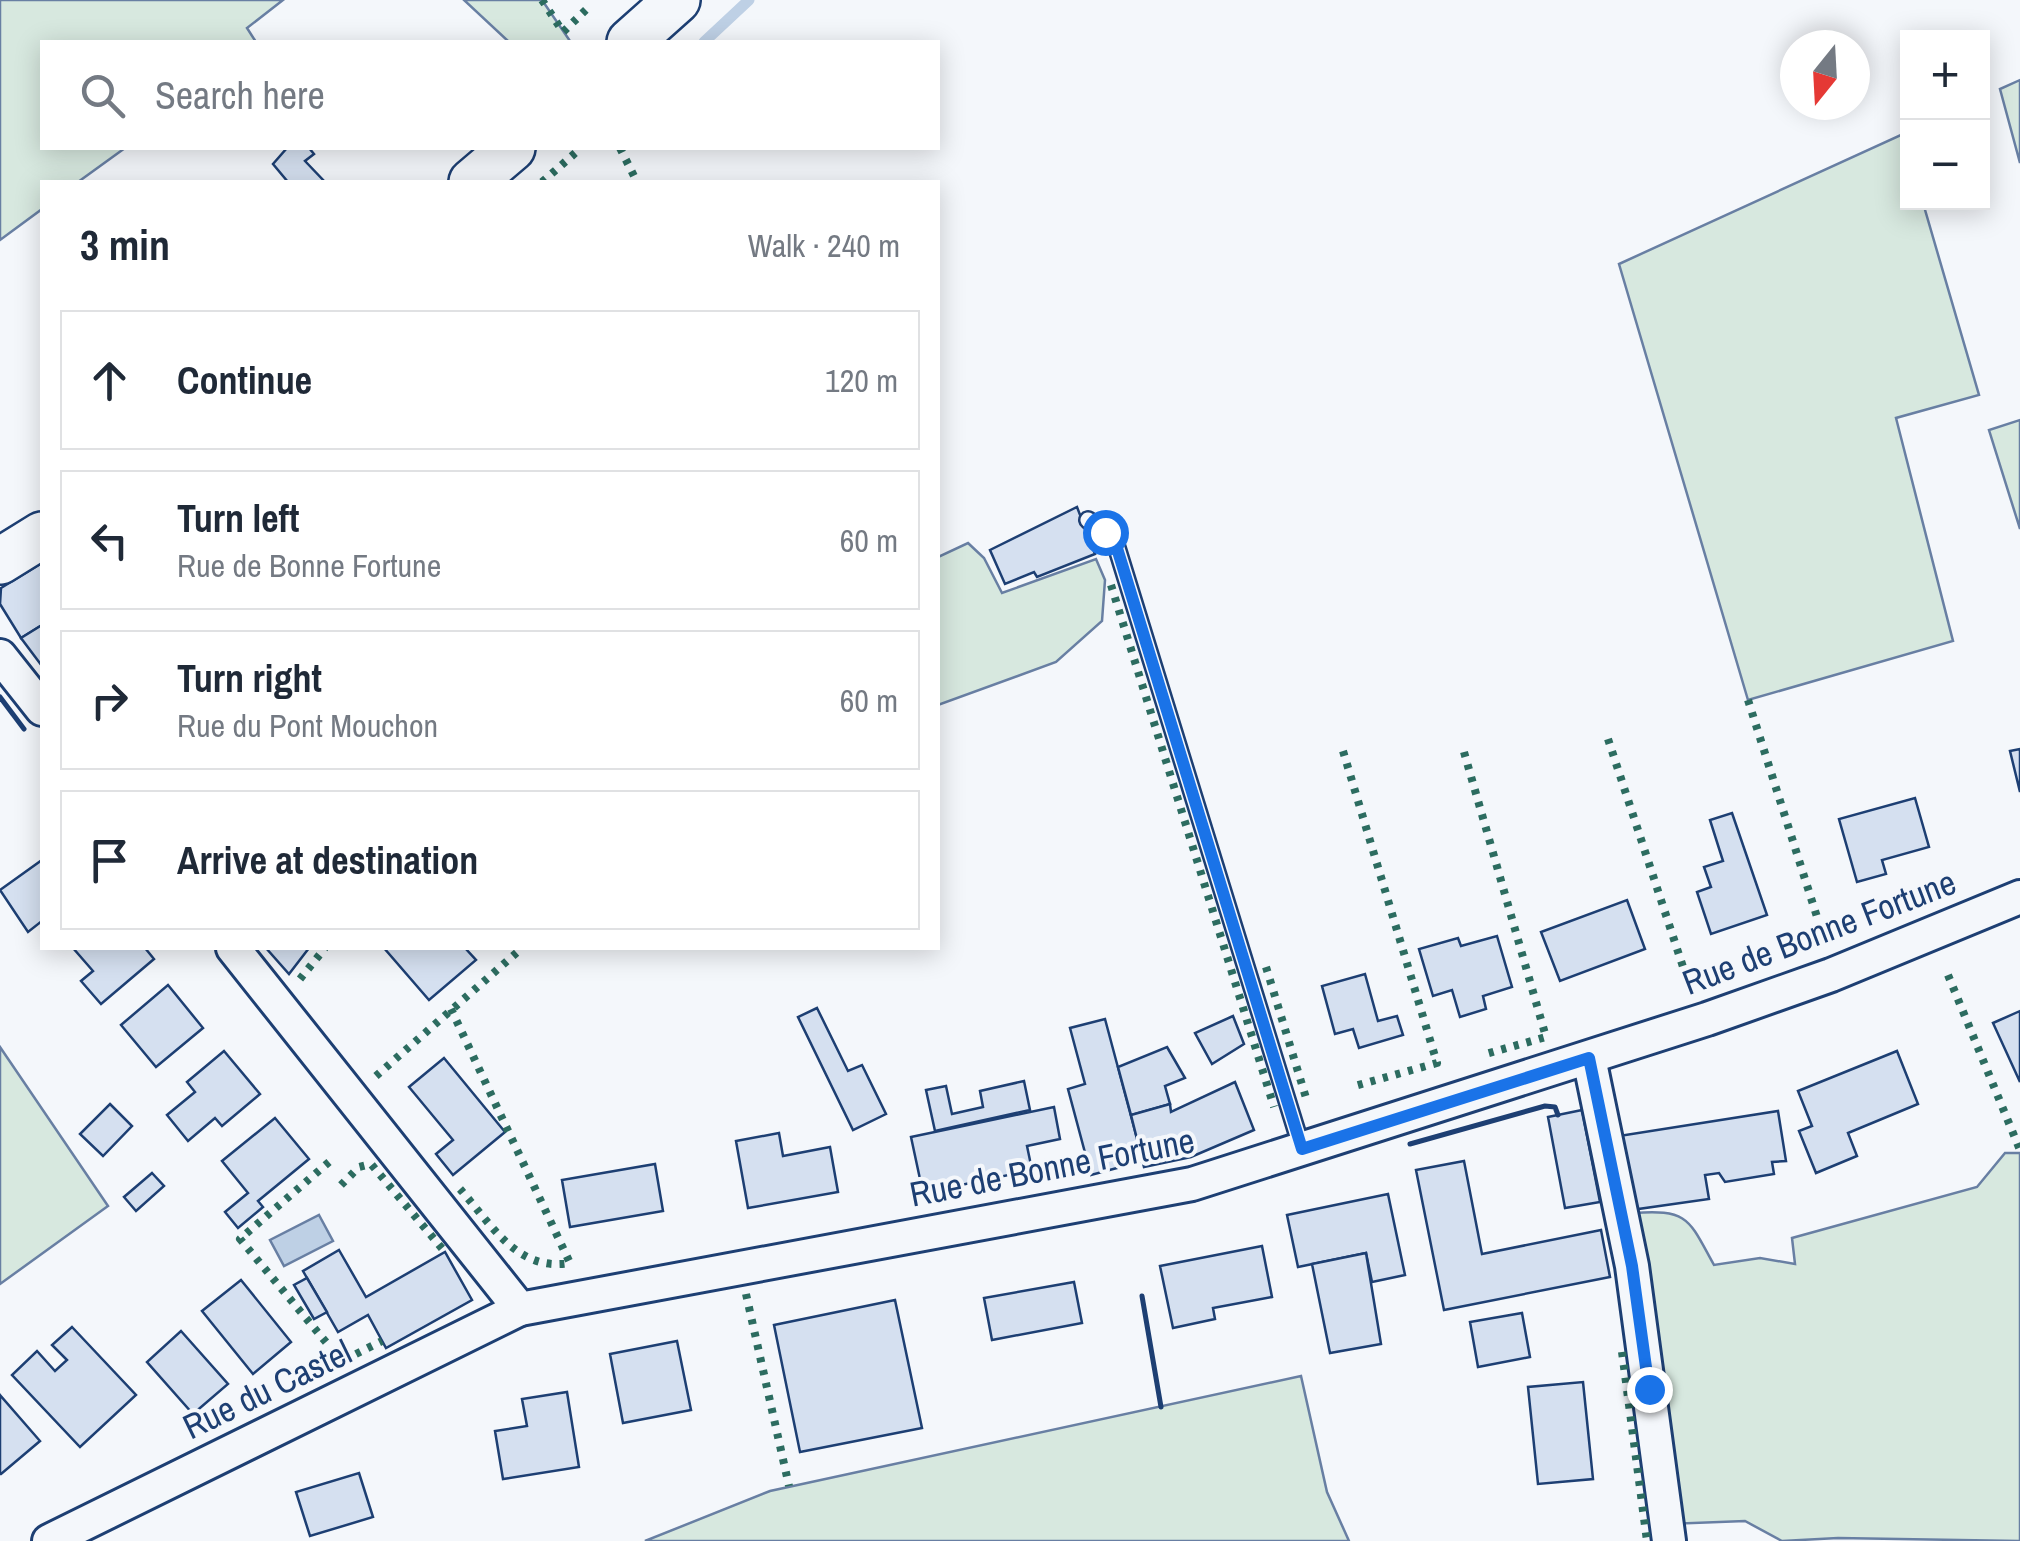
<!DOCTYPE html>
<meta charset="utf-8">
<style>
:root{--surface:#fff;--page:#f6f6f7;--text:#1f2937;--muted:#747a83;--line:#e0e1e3}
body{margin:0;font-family:"Archivo Narrow",sans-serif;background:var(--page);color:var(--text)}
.controls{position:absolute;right:30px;top:30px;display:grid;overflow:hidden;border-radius:0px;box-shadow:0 5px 25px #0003}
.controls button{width:90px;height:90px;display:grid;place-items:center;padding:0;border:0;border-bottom:2px solid var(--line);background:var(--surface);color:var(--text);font:50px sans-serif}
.compass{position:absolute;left:1780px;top:30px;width:90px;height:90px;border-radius:50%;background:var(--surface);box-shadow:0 5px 25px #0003;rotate:198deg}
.stop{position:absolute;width:30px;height:30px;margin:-22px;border:8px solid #1a73e8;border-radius:50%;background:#fff}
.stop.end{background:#1a73e8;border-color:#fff;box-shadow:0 2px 10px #0008}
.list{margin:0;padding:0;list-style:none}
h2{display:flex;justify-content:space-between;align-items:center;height:130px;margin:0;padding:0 40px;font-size:42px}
h2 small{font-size:32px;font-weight:400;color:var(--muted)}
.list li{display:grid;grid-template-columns:65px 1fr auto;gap:30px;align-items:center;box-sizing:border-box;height:140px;margin:0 20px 20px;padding:0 20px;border:2px solid var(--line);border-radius:0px}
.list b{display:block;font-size:38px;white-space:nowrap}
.list p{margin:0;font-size:32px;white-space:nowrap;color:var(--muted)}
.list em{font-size:32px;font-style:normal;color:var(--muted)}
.icon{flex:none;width:55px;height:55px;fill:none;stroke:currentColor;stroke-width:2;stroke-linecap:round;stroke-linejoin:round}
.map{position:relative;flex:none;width:2020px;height:1541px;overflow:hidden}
.search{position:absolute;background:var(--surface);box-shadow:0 5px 25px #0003;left:40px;top:40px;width:900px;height:110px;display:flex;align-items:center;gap:25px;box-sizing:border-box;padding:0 35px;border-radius:0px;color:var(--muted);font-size:38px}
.panel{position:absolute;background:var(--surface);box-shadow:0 5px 25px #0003;left:40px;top:180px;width:900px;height:770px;border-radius:0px}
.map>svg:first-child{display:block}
.green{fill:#d7e8df;stroke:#687fa3;stroke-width:2.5}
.water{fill:#bed0e5;stroke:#687fa3;stroke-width:2.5}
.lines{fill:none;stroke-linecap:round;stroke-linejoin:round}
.stream{stroke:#bed0e5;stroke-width:11}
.building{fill:#d5e0f0;stroke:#1d3f73;stroke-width:2.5}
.service-casing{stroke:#1d3f73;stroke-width:20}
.minor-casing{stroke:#1d3f73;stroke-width:38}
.secondary-casing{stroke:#1d3f73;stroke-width:50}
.service{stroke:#f4f7fb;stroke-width:15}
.minor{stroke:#f4f7fb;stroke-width:32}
.secondary{stroke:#f4f7fb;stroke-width:45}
.hedge{stroke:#2c6c60;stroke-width:8;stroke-dasharray:5 8;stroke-linecap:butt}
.wall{stroke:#1d3f73;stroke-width:5}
.route{stroke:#1a73e8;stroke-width:12}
.labels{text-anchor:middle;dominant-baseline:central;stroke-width:8;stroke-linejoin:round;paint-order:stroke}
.street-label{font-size:35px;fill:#1d3f73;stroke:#f4f7fb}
</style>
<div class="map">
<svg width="2020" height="1541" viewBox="0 0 2020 1541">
<rect width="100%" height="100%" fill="#f4f7fb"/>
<!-- green -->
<g class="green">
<path d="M 0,0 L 283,0 L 247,28 L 256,42 L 42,42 L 42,148 L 125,148 L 78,182 L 42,182 L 42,209 L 0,240 Z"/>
<path d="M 464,0 L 542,0 L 570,41 L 509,42 Z"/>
<path d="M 2020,80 L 2020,163 L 2000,89 Z"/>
<path d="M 1903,134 L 1907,151 L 1908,202 L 1923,203 L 1979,395 L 1896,418 L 1953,641 L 1748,700 L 1619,264 Z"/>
<path d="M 2020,420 L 2020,529 L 1989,430 Z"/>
<path d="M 968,543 L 984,558 L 1002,593 L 1096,559 L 1105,580 L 1102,621 L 1056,662 L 938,705 L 938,557 Z"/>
<path d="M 0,1047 L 108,1206 L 0,1284 Z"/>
<path d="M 2005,1153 L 2020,1153 L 2020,1541 L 1838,1538 L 1782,1541 L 1745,1521 L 1668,1524 L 1634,1213 C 1689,1209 1689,1220 1714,1265 L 1760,1258 L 1795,1264 L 1792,1238 L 1977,1187 Z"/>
<path d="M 1301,1376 L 1327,1492 L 1349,1541 L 645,1541 L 770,1491 Z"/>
</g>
<!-- water -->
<path class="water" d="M 319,1215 L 333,1241 L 284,1266 L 270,1240 Z"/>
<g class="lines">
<!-- stream -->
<path class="stream" d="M 704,42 L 749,0"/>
</g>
<!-- building -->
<g class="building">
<path d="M 287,148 L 309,148 L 314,154 L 305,161 L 325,182 L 288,182 L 273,164 Z"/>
<path d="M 1077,507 L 1095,554 L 1037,577 L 1034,572 L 1005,584 L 990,550 Z"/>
<path d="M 42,563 L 42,625 L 21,638 L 0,604 L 1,588 Z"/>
<path d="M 42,625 L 42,666 L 21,638 Z"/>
<path d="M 2020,749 L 2020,792 L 2010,751 Z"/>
<path d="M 1915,798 L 1929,847 L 1882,860 L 1886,874 L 1857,882 L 1839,819 Z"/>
<path d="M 1732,813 L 1767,915 L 1711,934 L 1697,892 L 1711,887 L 1704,867 L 1723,861 L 1710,820 Z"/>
<path d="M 42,860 L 42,921 L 28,932 L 0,890 Z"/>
<path d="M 1627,900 L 1645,949 L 1560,981 L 1541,932 Z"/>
<path d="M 1497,936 L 1512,987 L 1483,996 L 1486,1009 L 1460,1017 L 1452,990 L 1433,996 L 1419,949 L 1458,938 L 1461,946 Z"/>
<path d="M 73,948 L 145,948 L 154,959 L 101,1004 L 81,981 L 93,971 Z"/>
<path d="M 266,948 L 309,948 L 289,974 Z"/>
<path d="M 384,948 L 465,948 L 476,960 L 429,1000 Z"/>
<path d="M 1365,974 L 1378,1021 L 1397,1016 L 1403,1035 L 1359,1048 L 1353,1029 L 1335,1034 L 1322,986 Z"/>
<path d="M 168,985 L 203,1028 L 156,1067 L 121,1025 Z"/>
<path d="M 817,1008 L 848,1071 L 862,1065 L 886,1114 L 853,1130 L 798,1017 Z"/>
<path d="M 2020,1011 L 2020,1082 L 1993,1023 Z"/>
<path d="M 1233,1016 L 1244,1044 L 1212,1064 L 1195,1033 Z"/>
<path d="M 1105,1019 L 1143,1161 L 1091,1175 L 1068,1089 L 1085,1084 L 1070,1028 Z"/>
<path d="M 1167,1047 L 1185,1078 L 1165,1086 L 1170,1104 L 1131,1115 L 1118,1067 Z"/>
<path d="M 224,1051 L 260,1094 L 222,1126 L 215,1118 L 188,1141 L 167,1115 L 195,1092 L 187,1082 Z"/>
<path d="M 1897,1051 L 1918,1104 L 1848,1133 L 1857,1156 L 1816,1173 L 1799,1131 L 1812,1126 L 1798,1091 Z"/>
<path d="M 444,1058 L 505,1132 L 453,1175 L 436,1154 L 453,1140 L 409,1087 Z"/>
<path d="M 1024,1081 L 1030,1110 L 935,1131 L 926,1090 L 946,1086 L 952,1114 L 983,1107 L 980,1091 Z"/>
<path d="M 1235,1082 L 1254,1130 L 1191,1157 L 1144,1167 L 1131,1115 L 1170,1104 L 1171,1112 Z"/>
<path d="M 110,1104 L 132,1126 L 103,1156 L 80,1134 Z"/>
<path d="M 1054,1107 L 1060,1139 L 1027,1146 L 1032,1170 L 923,1193 L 911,1137 Z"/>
<path d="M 1582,1110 L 1600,1202 L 1565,1208 L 1548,1117 Z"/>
<path d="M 1778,1111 L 1786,1161 L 1772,1162 L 1774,1174 L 1725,1182 L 1719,1173 L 1705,1175 L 1709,1199 L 1631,1210 L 1619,1136 Z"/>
<path d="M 275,1118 L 309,1159 L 258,1201 L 263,1207 L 238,1228 L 225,1212 L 248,1193 L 222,1161 Z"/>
<path d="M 779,1133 L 783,1156 L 830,1147 L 838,1192 L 748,1208 L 736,1141 Z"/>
<path d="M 1464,1161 L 1482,1254 L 1601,1230 L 1610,1277 L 1444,1310 L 1416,1170 Z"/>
<path d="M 655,1164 L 663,1211 L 570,1227 L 562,1180 Z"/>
<path d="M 152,1173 L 164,1186 L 136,1211 L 124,1197 Z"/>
<path d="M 1388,1194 L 1405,1275 L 1372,1282 L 1366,1253 L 1298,1267 L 1287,1215 Z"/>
<path d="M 1262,1246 L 1272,1297 L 1213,1308 L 1215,1319 L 1173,1328 L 1160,1266 Z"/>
<path d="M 339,1250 L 366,1297 L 445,1252 L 472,1300 L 386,1348 L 368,1315 L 338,1332 L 303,1271 Z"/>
<path d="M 1366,1253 L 1381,1344 L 1330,1353 L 1312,1264 Z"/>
<path d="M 307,1278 L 327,1312 L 314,1319 L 294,1285 Z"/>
<path d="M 241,1280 L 291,1342 L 253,1374 L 202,1311 Z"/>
<path d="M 1074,1282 L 1082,1323 L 992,1340 L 984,1298 Z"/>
<path d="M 895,1300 L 922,1428 L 800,1452 L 774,1325 Z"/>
<path d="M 1522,1313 L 1530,1357 L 1478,1367 L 1470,1322 Z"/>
<path d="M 72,1327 L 136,1395 L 80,1447 L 12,1375 L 37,1351 L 55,1371 L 67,1360 L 52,1345 Z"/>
<path d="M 181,1331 L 228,1384 L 193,1414 L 147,1362 Z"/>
<path d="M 677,1341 L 691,1410 L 623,1423 L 610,1354 Z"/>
<path d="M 1583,1382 L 1593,1479 L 1538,1484 L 1528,1387 Z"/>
<path d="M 567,1392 L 579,1467 L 503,1479 L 495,1431 L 527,1426 L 522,1399 Z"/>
<path d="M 0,1395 L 40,1441 L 1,1474 L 0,1474 Z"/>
<path d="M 359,1473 L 373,1517 L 310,1536 L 296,1492 Z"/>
</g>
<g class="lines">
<!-- service casing -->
<g class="service-casing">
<path id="service" d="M 1088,520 L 1105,532 L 1116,545 L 1302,1149"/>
</g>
<!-- minor casing -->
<g class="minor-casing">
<g id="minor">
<path d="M 0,656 L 42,709"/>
<path d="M 233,948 L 520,1309 L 1192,1184 L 1707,1019 L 1831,975 L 2020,897"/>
<path d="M 1589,1058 L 1632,1266 L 1669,1541"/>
<path d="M 49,1541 L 520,1309"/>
</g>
</g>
<!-- secondary casing -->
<g class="secondary-casing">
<g id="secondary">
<path d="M 630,42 L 677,0"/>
<path d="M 472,182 L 512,148"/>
<path d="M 0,561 L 42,535"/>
</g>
</g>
<!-- service -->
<use href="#service" class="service"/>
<!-- minor -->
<use href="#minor" class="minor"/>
<!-- secondary -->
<use href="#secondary" class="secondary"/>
<!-- hedge -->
<g class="hedge">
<path d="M 542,0 L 563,32 L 591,5"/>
<path d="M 620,148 L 637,182"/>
<path d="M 542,182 L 581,148"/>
<path d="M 1111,585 L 1274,1107"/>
<path d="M 1748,700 L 1825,942"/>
<path d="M 1608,739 L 1687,979"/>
<path d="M 1343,751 L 1437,1063 L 1351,1087"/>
<path d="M 1464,752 L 1546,1037 L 1482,1055"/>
<path d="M 1266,967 L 1307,1101"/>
<path d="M 1948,975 L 2020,1150"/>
<path d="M 300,979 L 325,948"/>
<path d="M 451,1009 L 570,1263 C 517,1272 492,1225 460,1189"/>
<path d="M 376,1076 L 522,948"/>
<path d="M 329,1162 L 240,1239 L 340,1359"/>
<path d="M 341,1185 L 359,1167 L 371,1164 L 445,1252"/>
<path d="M 746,1294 L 789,1486"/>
<path d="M 1622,1352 L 1647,1541"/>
<path d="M 356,1354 L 382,1341"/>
</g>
<!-- wall -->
<g class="wall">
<path d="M 0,697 L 24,729"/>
<path d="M 1410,1144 L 1545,1106 L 1555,1107 L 1558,1115"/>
<path d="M 1142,1296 L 1161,1407"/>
</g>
</g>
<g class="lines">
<!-- route -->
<path class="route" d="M 1105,532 L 1116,545 L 1124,571 L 1302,1149 L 1589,1058 L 1632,1266 L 1649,1389"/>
</g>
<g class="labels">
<!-- street labels -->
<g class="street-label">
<text transform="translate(1819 932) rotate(-21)">Rue de Bonne Fortune</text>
<text transform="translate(1052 1167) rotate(-11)">Rue de Bonne Fortune</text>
<text transform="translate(267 1389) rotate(-26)">Rue du Castel</text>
</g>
</g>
</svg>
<div class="controls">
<button>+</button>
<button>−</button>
</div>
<svg class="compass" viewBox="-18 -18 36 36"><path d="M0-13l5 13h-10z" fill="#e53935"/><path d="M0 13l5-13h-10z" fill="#747a83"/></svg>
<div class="stop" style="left:1105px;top:532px"></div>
<div class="stop end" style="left:1649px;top:1389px"></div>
<div class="search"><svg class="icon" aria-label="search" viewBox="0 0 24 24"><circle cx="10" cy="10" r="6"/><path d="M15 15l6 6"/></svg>Search here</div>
<section class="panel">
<h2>3 min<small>Walk · 240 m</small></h2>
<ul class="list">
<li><svg class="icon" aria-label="ahead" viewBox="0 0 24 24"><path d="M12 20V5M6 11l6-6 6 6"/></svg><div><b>Continue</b></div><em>120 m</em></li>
<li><svg class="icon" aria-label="left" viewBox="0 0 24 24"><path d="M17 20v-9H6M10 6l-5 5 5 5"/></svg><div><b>Turn left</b><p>Rue de Bonne Fortune</p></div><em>60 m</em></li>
<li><svg class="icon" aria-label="right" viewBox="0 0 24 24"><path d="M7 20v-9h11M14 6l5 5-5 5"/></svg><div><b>Turn right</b><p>Rue du Pont Mouchon</p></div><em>60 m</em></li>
<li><svg class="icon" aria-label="arrive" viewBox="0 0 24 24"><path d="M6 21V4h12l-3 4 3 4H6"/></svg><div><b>Arrive at destination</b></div></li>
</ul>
</section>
</div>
